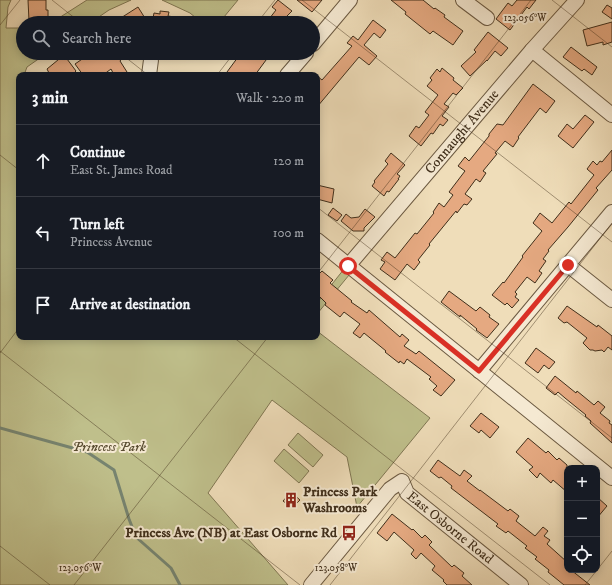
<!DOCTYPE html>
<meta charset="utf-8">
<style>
:root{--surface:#171b24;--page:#242831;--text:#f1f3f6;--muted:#9ea1a6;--line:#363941}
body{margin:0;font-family:"IM FELL DW Pica",serif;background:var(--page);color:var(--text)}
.controls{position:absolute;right:12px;bottom:12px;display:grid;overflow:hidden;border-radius:8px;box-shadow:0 2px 10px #0003}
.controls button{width:36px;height:36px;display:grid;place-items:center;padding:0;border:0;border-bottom:1px solid var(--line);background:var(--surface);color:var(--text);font:20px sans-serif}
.stop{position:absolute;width:12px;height:12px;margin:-9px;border:3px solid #d93025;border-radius:50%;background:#fff}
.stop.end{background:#d93025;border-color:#fff;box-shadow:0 1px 4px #0008}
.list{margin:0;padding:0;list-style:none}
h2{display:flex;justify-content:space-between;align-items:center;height:52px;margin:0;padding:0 16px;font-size:17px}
h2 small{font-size:13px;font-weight:400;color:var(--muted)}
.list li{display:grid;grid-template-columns:26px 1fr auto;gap:12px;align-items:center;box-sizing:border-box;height:72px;padding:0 16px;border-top:1px solid var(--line)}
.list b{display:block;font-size:15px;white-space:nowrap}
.list p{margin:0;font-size:13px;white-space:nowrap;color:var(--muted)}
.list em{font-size:13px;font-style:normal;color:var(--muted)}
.icon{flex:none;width:22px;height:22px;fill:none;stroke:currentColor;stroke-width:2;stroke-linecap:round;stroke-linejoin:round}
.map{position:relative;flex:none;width:612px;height:585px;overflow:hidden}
.search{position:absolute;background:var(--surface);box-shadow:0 2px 10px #0003;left:16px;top:16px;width:304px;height:44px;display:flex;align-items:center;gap:10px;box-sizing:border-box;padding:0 14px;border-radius:22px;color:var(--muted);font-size:15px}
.panel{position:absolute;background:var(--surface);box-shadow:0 2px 10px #0003;left:16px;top:72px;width:304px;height:268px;border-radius:8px}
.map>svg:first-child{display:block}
.green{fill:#bfbf8b;stroke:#807753}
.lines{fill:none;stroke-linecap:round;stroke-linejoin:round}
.stream{stroke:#778470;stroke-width:3}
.building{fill:#e5a981;stroke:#402f1b}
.minor-casing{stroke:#6c5a42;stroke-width:16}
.minor{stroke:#f5e9d2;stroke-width:14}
.route{stroke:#d93025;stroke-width:5}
.ticks{fill:none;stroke:#402f1b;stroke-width:1;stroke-opacity:0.45}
.labels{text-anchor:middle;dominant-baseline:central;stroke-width:4;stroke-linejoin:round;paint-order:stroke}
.street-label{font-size:14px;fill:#402f1b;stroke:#f5e9d2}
.park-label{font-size:14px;font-style:italic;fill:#594c31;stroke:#f5e9d2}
.poi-label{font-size:14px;font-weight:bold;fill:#402f1b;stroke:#f5e9d2;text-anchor:start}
.ticks-label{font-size:10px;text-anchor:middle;fill:#402f1b;stroke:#f5e9d2;stroke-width:4;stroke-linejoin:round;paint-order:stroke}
</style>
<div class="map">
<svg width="612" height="585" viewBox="0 0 612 585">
<rect width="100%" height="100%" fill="#efddb9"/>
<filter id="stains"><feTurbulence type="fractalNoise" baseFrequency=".005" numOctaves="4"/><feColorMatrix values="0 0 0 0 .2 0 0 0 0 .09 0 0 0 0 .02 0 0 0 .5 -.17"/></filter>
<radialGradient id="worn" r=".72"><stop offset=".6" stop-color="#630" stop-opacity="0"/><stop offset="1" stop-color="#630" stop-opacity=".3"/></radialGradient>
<!-- green -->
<g class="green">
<path d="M 0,0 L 11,0 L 8,7 L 6,28 L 23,28 L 23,53 L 47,53 L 27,67 L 24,75 L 19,75 L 19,93 L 17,100 L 19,101 L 19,337 L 317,337 L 317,331 L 430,418 L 357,507 L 347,457 L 272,400 L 208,493 L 288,585 L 0,585 Z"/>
<path d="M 87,0 L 131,0 L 109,10 L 90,23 L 51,23 Z"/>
<path d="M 162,0 L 238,0 L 219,23 L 202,23 L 190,13 Z"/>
<path d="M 348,264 L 354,269 L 317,314 L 317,303 Z"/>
<path d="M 298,433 L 323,455 L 313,467 L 288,445 Z"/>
<path d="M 284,449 L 309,471 L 299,483 L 274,461 Z"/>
</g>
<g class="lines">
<!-- stream -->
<path class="stream" d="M 0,428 L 87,452 L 114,470 L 129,519 L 136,537 L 171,568 L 180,585"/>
</g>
<!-- building -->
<g class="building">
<path d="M 28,0 L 46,0 L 46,10 L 48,10 L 48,20 L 29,21 Z"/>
<path d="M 278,0 L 292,11 L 287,16 L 296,23 L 266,23 L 276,10 L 272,7 Z"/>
<path d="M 297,0 L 322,0 L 312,12 Z"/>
<path d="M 391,0 L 423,0 L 434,9 L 435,8 L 445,15 L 444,17 L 463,31 L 453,45 L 433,31 L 430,34 L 405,14 L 406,12 Z"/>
<path d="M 517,0 L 536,0 L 529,9 L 527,7 L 510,30 L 496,19 L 508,3 L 512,6 Z"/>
<path d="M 607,5 L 612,8 L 612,19 L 602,12 Z"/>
<path d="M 138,7 L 148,23 L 113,23 Z"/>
<path d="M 160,11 L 169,12 L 168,16 L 187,19 L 187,23 L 152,23 L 154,13 L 160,14 Z"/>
<path d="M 373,20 L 386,30 L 380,38 L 374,33 L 364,45 L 377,56 L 369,65 L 359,57 L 317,107 L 317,76 L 322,80 L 352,46 L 347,43 L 353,36 L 358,40 Z"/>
<path d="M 612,22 L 612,42 L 603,45 L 603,42 L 587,46 L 583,30 Z"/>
<path d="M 488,32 L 508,48 L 501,56 L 495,51 L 487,61 L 487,60 L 470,76 L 461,66 L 476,52 L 474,50 Z"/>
<path d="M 571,47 L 597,67 L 592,75 L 584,69 L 582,71 L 563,57 Z"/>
<path d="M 91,53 L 126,53 L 120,61 L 127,72 L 122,75 L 114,75 L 111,69 L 103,75 L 83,75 L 75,64 Z"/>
<path d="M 241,53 L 265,53 L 269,56 L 255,75 L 231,75 L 227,72 Z"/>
<path d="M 64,55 L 76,71 L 72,75 L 50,75 L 47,69 Z"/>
<path d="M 442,68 L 454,78 L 453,80 L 463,88 L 456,95 L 453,93 L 444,104 L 449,107 L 442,116 L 448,120 L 443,126 L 440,124 L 433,134 L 431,133 L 421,146 L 409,136 L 416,126 L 419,128 L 429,115 L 425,112 L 438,95 L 427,86 L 432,80 L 430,78 L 437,69 L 440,72 Z"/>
<path d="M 533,84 L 555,101 L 546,113 L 540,108 L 518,137 L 519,138 L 513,147 L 505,141 L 495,153 L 497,154 L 483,171 L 486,173 L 480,182 L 476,179 L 465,194 L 472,199 L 467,205 L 464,204 L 457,213 L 456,211 L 429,244 L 430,245 L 418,260 L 420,262 L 414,270 L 407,264 L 395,280 L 380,269 L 385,262 L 381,260 L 387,252 L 395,258 L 415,233 L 417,234 L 434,213 L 433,212 L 439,203 L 444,207 L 453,195 L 449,192 L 465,171 L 458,166 L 465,157 L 469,161 L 489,136 L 489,134 L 497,124 L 503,125 Z"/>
<path d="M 585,115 L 594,122 L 573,148 L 558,136 L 567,124 L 573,129 Z"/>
<path d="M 612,150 L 612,170 L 596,188 L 598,190 L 568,227 L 548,250 L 549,251 L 543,259 L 546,261 L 539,271 L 542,273 L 535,283 L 527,277 L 515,292 L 517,294 L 515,297 L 519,300 L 512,308 L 507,303 L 505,305 L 492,295 L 503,282 L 504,283 L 523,257 L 522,256 L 542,231 L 533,223 L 540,213 L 552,223 L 569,202 L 571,204 L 594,175 L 587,169 L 593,161 L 597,165 L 600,161 L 602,162 Z"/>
<path d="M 391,153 L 405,165 L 397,174 L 400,176 L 398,179 L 399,179 L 389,192 L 387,191 L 384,196 L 372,186 L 375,182 L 374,181 L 388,164 L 385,161 Z"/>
<path d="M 317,185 L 334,189 L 332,203 L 317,199 Z"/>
<path d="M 333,208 L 342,215 L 337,221 L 328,215 Z"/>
<path d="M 365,209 L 375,217 L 364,228 L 364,231 L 353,231 L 341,221 L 346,214 L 351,218 L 359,217 Z"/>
<path d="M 322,271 L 333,280 L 330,283 L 352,301 L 351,302 L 367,313 L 369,310 L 400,337 L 402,334 L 409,340 L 404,346 L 416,354 L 419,351 L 455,380 L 441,396 L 433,390 L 437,386 L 429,379 L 431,377 L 407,359 L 404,364 L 400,361 L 399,363 L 385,352 L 386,351 L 364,333 L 360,338 L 353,333 L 360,324 L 344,312 L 340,317 L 325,305 L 326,303 L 317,294 L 317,276 Z"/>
<path d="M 449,291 L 476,311 L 480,307 L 490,315 L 489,317 L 499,324 L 487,338 L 476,330 L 477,329 L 460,315 L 460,317 L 441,302 Z"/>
<path d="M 567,306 L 597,327 L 598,325 L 612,336 L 612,350 L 608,347 L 604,352 L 602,350 L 595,351 L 593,350 L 590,350 L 583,343 L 587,338 L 567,322 L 564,323 L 558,318 Z"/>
<path d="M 536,348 L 555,362 L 549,369 L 544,365 L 538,373 L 525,363 Z"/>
<path d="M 555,376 L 576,393 L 577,391 L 594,405 L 598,401 L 605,407 L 600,413 L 610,421 L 609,423 L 612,425 L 612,443 L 590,423 L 591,421 L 585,416 L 586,415 L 565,398 L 558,392 L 555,395 L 546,388 Z"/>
<path d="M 481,413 L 499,427 L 490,438 L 481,430 L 479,433 L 470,426 Z"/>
<path d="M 528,438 L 546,453 L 548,451 L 557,460 L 559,458 L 567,465 L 567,492 L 553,480 L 551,483 L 540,473 L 537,478 L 529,470 L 533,467 L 516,452 Z"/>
<path d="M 438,460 L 460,476 L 464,470 L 472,476 L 467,481 L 480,491 L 480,490 L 508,511 L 510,509 L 519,516 L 516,521 L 535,536 L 543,527 L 548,531 L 544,536 L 550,540 L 547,544 L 567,562 L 567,570 L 571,570 L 590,585 L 564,585 L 548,572 L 549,570 L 535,559 L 537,557 L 525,548 L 527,546 L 508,531 L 506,533 L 496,526 L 498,524 L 451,488 L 452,486 L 441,477 L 439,478 L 430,471 Z"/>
<path d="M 291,492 L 300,500 L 292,508 L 283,501 Z"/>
<path d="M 597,497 L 607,506 L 597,518 Z"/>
<path d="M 392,514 L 412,530 L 413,529 L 422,538 L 425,535 L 432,542 L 429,545 L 452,567 L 454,565 L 464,573 L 462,576 L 472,585 L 447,585 L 443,581 L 444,580 L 432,570 L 435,566 L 421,553 L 416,559 L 411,554 L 414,550 L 394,532 L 387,541 L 377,533 Z"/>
</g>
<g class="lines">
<!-- minor casing -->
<g class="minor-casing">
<g id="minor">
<path d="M 463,0 L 487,18"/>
<path d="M 313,44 L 350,0"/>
<path d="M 532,50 L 612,115"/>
<path d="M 149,75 L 151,60"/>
<path d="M 287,75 L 306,53"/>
<path d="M 317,240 L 612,478"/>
<path d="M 568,265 L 612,300"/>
<path id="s1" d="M 348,266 L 532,50 L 577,0"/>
<path d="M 479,371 L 612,212"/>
<path id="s2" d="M 311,585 L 390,489 L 402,481 L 407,493 L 521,585"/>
</g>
</g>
<!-- minor -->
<use href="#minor" class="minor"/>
</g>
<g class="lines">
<!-- route -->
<path class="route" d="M 348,266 L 479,371 L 568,265"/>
</g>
<!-- ticks -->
<path class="ticks" d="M 52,0 L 81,23M 302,0 L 612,242M 552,0 L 612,47M 257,23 L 275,0M 0,25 L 20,0M 120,53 L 148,75M 217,75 L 234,53M 0,155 L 19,170M 317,207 L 612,438M 317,274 L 531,0M 233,337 L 550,585M 0,351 L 300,585M 0,353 L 19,328M 0,546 L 50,585M 597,570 L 612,551M 74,585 L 268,337M 330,585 L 612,223M 585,585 L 597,570"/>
<!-- icons -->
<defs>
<g id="building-bare" transform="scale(1.2)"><path d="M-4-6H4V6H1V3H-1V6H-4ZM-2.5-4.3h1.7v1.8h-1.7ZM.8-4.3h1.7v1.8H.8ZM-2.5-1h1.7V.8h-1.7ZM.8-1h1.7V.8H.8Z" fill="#8f2418" stroke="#f5e9d2" stroke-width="2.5" paint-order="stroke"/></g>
<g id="bus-bare" transform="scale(1.2)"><path d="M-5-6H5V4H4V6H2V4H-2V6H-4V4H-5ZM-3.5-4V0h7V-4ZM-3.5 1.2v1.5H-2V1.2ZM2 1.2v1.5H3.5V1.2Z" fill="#8f2418" stroke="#f5e9d2" stroke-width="2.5" paint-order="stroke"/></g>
</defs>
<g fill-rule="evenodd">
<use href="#building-bare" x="291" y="500"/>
<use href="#bus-bare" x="349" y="533"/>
</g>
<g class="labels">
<!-- street labels -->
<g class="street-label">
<text stroke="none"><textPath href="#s1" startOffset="176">Connaught Avenue</textPath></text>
<text stroke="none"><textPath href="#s2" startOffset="207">East Osborne Road</textPath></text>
</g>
<!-- park labels -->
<g class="park-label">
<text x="109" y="447">Princess Park</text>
</g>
<!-- poi labels -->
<g class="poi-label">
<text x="303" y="492">Princess Park<tspan x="303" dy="16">Washrooms</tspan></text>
<text x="337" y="533" text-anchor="end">Princess Ave (NB) at East Osborne Rd</text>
</g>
</g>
<g class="ticks-label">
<text x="525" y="21">123.056°W</text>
<text x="80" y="571">123.056°W</text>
<text x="336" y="571">123.058°W</text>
</g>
<rect width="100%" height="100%" filter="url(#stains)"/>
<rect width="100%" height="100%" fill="url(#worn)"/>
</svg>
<div class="controls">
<button>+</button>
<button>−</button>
<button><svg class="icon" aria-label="locate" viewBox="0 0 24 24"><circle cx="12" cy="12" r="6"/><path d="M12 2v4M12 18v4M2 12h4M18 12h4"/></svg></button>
</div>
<div class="stop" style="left:348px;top:266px"></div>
<div class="stop end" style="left:568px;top:265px"></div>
<div class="search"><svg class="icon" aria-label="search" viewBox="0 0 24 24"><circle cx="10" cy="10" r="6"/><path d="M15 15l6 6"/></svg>Search here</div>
<section class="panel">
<h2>3 min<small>Walk · 220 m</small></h2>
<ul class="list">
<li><svg class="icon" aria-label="ahead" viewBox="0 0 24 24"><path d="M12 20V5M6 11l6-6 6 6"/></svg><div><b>Continue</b><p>East St. James Road</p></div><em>120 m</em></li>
<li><svg class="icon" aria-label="left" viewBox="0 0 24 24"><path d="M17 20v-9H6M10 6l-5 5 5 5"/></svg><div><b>Turn left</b><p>Princess Avenue</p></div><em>100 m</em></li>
<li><svg class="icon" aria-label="arrive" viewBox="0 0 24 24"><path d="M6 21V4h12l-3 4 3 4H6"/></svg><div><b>Arrive at destination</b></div></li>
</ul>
</section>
</div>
